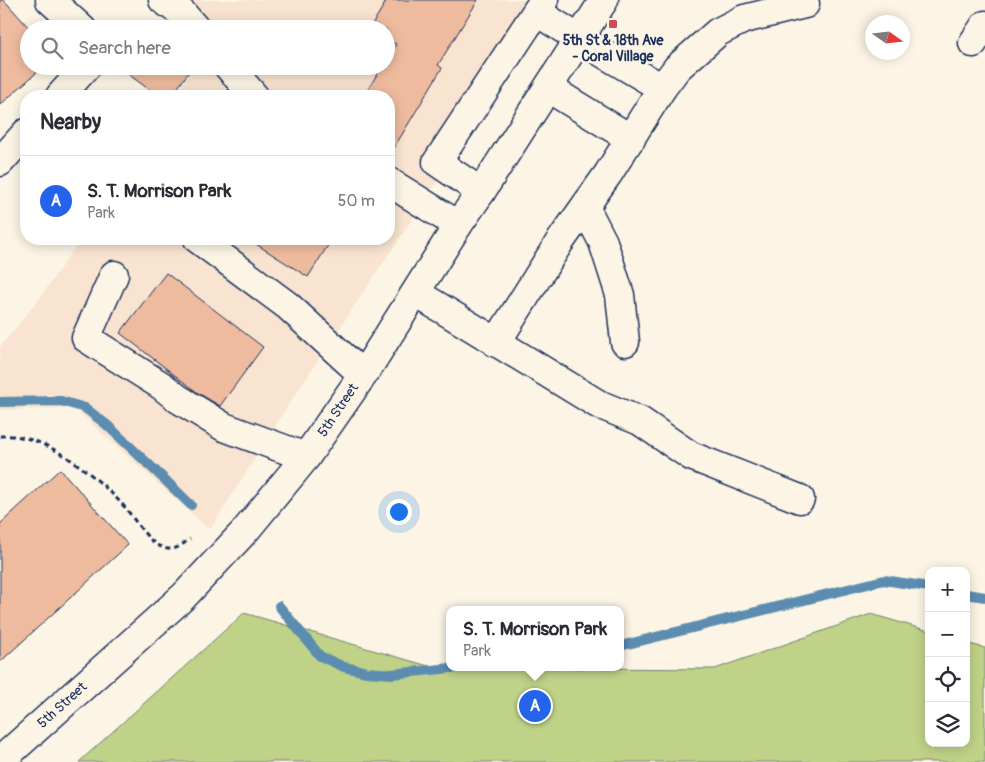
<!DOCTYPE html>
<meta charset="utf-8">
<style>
:root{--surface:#fff;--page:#f2f2f3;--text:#2b2b33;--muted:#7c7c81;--line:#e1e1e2;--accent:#2563eb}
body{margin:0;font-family:Pangolin,sans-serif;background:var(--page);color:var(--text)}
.controls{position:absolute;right:15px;bottom:15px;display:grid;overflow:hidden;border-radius:10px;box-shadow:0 2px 12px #0003}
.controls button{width:45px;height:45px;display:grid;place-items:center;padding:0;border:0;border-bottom:1px solid var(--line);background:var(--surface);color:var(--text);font:25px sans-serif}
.compass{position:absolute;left:865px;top:15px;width:45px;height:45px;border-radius:50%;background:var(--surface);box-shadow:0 2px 12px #0003;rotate:104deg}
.you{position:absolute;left:398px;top:511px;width:18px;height:18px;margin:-12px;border:4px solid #fff;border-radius:50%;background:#1a73e8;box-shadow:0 0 0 8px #1a73e833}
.badge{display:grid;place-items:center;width:32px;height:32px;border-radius:50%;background:var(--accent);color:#fff;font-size:16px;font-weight:700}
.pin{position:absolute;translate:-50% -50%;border:2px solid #fff;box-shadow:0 1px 5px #0006}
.popup{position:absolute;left:446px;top:606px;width:178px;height:65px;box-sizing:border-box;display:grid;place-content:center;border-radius:10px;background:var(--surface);filter:drop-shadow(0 1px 4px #0005);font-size:16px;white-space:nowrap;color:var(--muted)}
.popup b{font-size:19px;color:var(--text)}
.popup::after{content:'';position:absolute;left:50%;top:100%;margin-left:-10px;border:10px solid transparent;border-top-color:var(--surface)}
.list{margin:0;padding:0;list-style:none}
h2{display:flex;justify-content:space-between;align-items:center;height:65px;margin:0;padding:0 20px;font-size:21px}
h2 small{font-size:16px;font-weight:400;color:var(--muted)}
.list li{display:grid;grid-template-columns:32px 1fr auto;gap:15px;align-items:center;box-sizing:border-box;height:90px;padding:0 20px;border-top:1px solid var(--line)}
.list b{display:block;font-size:19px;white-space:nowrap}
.list p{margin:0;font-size:16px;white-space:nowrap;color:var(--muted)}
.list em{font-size:16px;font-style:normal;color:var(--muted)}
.icon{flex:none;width:28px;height:28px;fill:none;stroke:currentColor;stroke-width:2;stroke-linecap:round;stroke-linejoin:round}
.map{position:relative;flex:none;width:985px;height:762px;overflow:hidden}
.search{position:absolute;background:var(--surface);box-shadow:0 2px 12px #0003;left:20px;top:20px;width:375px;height:55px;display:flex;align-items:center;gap:12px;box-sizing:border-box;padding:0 18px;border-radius:28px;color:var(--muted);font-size:19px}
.panel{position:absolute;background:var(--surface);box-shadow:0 2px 12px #0003;left:20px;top:90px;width:375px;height:155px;border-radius:20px}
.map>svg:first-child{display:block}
.built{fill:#f8e4d0}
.green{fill:#bfd287;stroke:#6d8072}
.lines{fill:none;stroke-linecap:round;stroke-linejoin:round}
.stream{stroke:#5b8db1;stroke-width:10}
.building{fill:#eebb9f;stroke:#1b2f5e}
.minor-casing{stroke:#1b2f5e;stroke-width:31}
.path{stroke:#1b2f5e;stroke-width:3;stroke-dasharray:5 4;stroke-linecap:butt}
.minor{stroke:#fcf5e5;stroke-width:28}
.poi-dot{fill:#d1495b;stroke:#fcf5e5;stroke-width:2}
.labels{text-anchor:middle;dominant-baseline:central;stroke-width:5;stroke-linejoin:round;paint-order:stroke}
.poi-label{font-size:14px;font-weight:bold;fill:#1b2f5e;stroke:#fcf5e5}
.street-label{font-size:14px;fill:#1b2f5e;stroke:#fcf5e5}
</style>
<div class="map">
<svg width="985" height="762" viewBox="0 0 985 762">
<rect width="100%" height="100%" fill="#fcf5e5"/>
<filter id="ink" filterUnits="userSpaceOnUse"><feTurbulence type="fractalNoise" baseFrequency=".02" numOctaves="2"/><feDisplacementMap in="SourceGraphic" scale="10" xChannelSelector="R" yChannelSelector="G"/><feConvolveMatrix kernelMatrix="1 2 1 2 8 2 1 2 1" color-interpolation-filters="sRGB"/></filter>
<g filter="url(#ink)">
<!-- built -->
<path class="built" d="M 191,0 L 558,0 L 287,407 L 210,530 L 74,408 L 0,410 L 0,347 L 40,298 L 80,239 L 389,239 L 389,96 L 175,96 L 195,66 L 386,66 L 386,29 L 171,29 Z"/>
<!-- green -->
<path class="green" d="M 244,613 L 432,667 L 450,667 L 715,669 L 871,614 L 929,631 L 929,743 L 966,743 L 966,643 L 985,648 L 985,762 L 79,762 Z"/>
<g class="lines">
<!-- stream -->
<g class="stream">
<path d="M 0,402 L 61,401 L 85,408 L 107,425 L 162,477 L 191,505"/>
<path d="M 966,594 L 985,597"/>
<path d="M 279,606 L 320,656 L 344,667 L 367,672 L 392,674 L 461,667"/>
<path d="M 620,646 L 884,580 L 929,587"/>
</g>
</g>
<!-- building -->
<g class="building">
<path d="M 0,0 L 4,0 L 30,29 L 29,66 L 44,66 L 0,105 Z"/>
<path d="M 387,0 L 478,0 L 438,65 L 442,68 L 389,156 L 389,96 L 364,96 L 382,66 L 386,66 L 386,60 L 396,44 L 386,39 L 386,29 L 370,28 Z"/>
<path d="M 117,66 L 187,66 L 191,69 L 172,96 L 158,96 Z"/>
<path d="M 248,239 L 332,239 L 308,277 Z"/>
<path d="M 166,273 L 263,347 L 220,406 L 198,393 L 120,333 Z"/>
<path d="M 60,469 L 128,545 L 0,662 L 0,524 Z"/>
</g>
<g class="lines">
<!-- minor casing -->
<g class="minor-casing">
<g id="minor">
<path d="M 50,0 L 82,29"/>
<path d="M 163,0 L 182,13 L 196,29"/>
<path d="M 537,12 L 579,39 L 662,88"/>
<path d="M 973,43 L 985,25"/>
<path d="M 228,66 L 254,96"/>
<path d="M 548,88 L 631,139"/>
<path d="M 60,96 L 87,66"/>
<path d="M 0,162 L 26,133"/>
<path d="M 389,182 L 458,225"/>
<path d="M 481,192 L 437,162 L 544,0"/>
<path d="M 585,207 L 603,242 L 620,295 L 625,342"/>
<path d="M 198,239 L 288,306 L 363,375"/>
<path d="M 114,275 L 86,338 L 162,386 L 177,398 L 224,427 L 306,457"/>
<path d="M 416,293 L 598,404 L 640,421 L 691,456 L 800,499"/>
<path d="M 496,343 L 559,243 L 608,174 L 662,88 L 677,68 L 718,32 L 744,19 L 805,4"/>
<path d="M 0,761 L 184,596 L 245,531 L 306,457 L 369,366 L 458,225 L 481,192 L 604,0"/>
</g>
</g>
<!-- path -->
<path class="path" d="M 0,436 C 42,431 94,474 121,503 C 131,513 146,540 159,546 C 173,553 179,547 190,539"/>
<!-- minor -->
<use href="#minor" class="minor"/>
</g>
</g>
<!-- markers -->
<rect class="poi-dot" x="608" y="19" width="10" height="10" rx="2.5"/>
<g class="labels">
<!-- poi labels -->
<g class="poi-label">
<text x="613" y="40">5th St &amp; 18th Ave<tspan x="613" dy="16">- Coral Village</tspan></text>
</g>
<!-- street labels -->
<g class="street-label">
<text transform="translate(338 410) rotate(-56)">5th Street</text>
<text transform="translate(62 705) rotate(-42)">5th Street</text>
</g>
</g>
</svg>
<div class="controls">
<button>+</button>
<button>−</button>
<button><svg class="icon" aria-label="locate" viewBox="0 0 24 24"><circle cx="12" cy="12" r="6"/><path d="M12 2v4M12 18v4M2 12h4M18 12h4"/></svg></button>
<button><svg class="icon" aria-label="layers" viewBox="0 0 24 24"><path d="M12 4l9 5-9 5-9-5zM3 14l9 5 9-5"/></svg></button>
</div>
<svg class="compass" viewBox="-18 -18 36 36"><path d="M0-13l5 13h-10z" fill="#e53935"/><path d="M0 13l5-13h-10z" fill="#7c7c81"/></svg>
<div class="you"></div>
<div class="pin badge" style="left:535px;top:706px">A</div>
<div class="popup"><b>S. T. Morrison Park</b>Park</div>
<div class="search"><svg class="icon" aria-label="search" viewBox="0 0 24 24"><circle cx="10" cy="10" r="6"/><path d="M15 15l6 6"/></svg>Search here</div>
<section class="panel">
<h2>Nearby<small></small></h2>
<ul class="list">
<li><span class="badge">A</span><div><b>S. T. Morrison Park</b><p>Park</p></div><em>50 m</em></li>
</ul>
</section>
</div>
